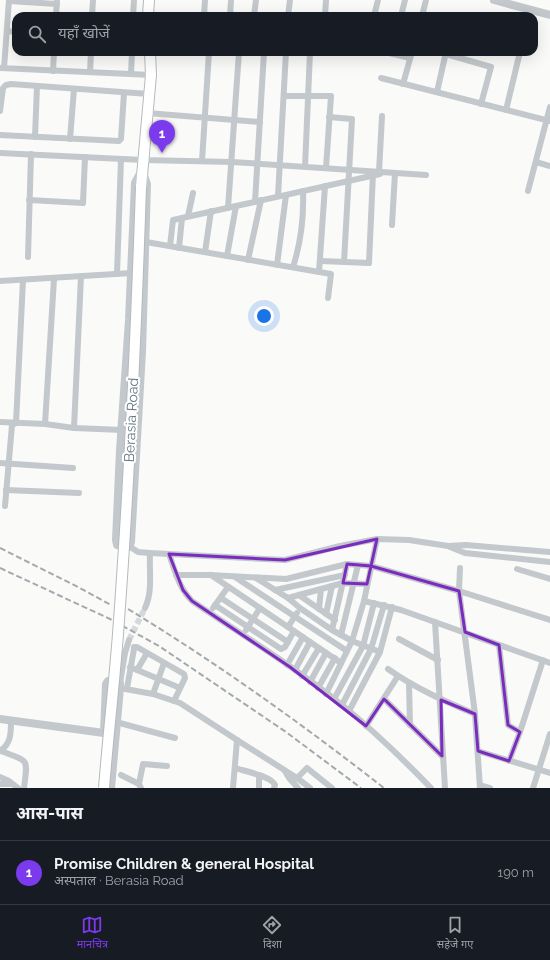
<!DOCTYPE html>
<html lang="hi">
<meta charset="utf-8">
<style>
:root{--surface:#171b24;--page:#20242c;--text:#f1f3f6;--muted:#9ea1a6;--line:#363941;--accent:#7c3aed}
body{margin:0;font-family:Raleway,"Noto Sans Devanagari",sans-serif;background:var(--page);color:var(--text)}
.you{position:absolute;left:264px;top:316px;width:14px;height:14px;margin:-10px;border:3px solid #fff;border-radius:50%;background:#1a73e8;box-shadow:0 0 0 6px #1a73e833}
.badge{display:grid;place-items:center;width:26px;height:26px;border-radius:50%;background:var(--accent);color:#fff;font-size:13px;font-weight:700}
.pin{position:absolute;translate:-50% -33px;filter:drop-shadow(0 1px 2px #0008)}
.pin::after{content:'';position:absolute;top:21px;width:14px;height:12px;background:inherit;clip-path:polygon(0 0,100% 0,50% 100%)}
.list{margin:0;padding:0;list-style:none}
h2{display:flex;justify-content:space-between;align-items:center;height:52px;margin:0;padding:0 16px;font-size:17px}
h2 small{font-size:13px;font-weight:400;color:var(--muted)}
.list li{display:grid;grid-template-columns:26px 1fr auto;gap:12px;align-items:center;box-sizing:border-box;height:64px;padding:0 16px;border-top:1px solid var(--line)}
.list b{display:block;font-size:15px;white-space:nowrap}
.list p{margin:0;font-size:13px;white-space:nowrap;color:var(--muted)}
.list em{font-size:13px;font-style:normal;color:var(--muted)}
.icon{flex:none;width:22px;height:22px;fill:none;stroke:currentColor;stroke-width:2;stroke-linecap:round;stroke-linejoin:round}
.map{position:relative;flex:none;width:550px;height:788px;overflow:hidden}
.search{position:absolute;background:var(--surface);box-shadow:0 4px 16px #0002;left:12px;right:12px;top:12px;height:44px;display:flex;align-items:center;gap:10px;box-sizing:border-box;padding:0 14px;border-radius:12px;color:var(--muted);font-size:15px}
.sheet{height:116px;background:var(--surface)}
nav{display:flex;justify-content:space-around;align-items:center;box-sizing:border-box;height:56px;border-top:1px solid var(--line);background:var(--surface);font-size:11px;color:var(--muted)}
nav a{display:grid;justify-items:center;gap:2px}
nav .on{color:var(--accent)}
.map>svg:first-child{display:block}
.lines{fill:none;stroke-linecap:round;stroke-linejoin:round}
.minor-tunnel{stroke:#d5d9db;stroke-width:6;stroke-dasharray:6 3;stroke-linecap:butt}
.primary-casing{stroke:#b5babe;stroke-width:12}
.minor{stroke:#c3c8cc;stroke-width:6}
.tertiary{stroke:#c3c8cc;stroke-width:8}
.primary{stroke:#fff;stroke-width:10}
.rail{stroke:#a2aab0;stroke-width:2;stroke-dasharray:6 3;stroke-linecap:butt}
.primary-bridge-casing{stroke:#b5babe;stroke-width:12;stroke-linecap:butt}
.primary-bridge{stroke:#fff;stroke-width:10}
.marked{fill:none;stroke:#7b2cbf;stroke-width:3;stroke-linejoin:round}
.labels{text-anchor:middle;dominant-baseline:central;stroke-width:4;stroke-linejoin:round;paint-order:stroke}
.street-label{font-size:14px;fill:#657683;stroke:#fff}
</style>
<div class="map">
<svg width="550" height="788" viewBox="0 0 550 788">
<rect width="100%" height="100%" fill="#fafaf8"/>
<g class="lines">
<!-- minor-tunnel -->
<path class="minor-tunnel" d="M 129,640 L 145,608"/>
<!-- primary casing -->
<g class="primary-casing">
<g id="primary">
<path d="M 148,16 L 149,0"/>
<path d="M 141,187 L 151,75 L 150,52"/>
</g>
</g>
<!-- minor -->
<g class="minor">
<path d="M 9,1 L 57,4"/>
<path d="M 56,16 L 57,0"/>
<path d="M 92,16 L 93,0"/>
<path d="M 133,16 L 134,0"/>
<path d="M 204,16 L 205,0"/>
<path d="M 230,16 L 231,0"/>
<path d="M 254,16 L 256,0"/>
<path d="M 288,16 L 290,0"/>
<path d="M 325,16 L 326,0"/>
<path d="M 374,16 L 378,0"/>
<path d="M 401,16 L 405,0"/>
<path d="M 422,16 L 426,0"/>
<path d="M 7,31 L 16,32"/>
<path d="M 385,52 L 410,58"/>
<path d="M 446,54 L 491,67 L 481,104"/>
<path d="M 0,68 L 151,75"/>
<path d="M 4,68 L 9,0"/>
<path d="M 53,71 L 54,52"/>
<path d="M 90,72 L 91,52"/>
<path d="M 131,74 L 132,52"/>
<path d="M 381,78 L 550,121"/>
<path d="M 403,84 L 412,52"/>
<path d="M 437,92 L 446,52"/>
<path d="M 285,96 L 331,96 L 326,168"/>
<path d="M 506,110 L 520,52"/>
<path d="M 0,111 L 3,88 L 6,85 L 11,84 L 149,94"/>
<path d="M 147,113 L 260,122"/>
<path d="M 329,117 L 352,119 L 344,262"/>
<path d="M 0,135 L 119,141 L 121,139 L 124,93"/>
<path d="M 35,137 L 37,86"/>
<path d="M 70,139 L 74,89"/>
<path d="M 0,153 L 143,160 L 232,162 L 426,175"/>
<path d="M 202,161 L 209,52"/>
<path d="M 536,162 L 550,166"/>
<path d="M 305,167 L 310,52"/>
<path d="M 379,172 L 382,116"/>
<path d="M 528,191 L 550,107"/>
<path d="M 278,196 L 286,52"/>
<path d="M 29,200 L 83,203 L 85,157"/>
<path d="M 255,202 L 264,52"/>
<path d="M 228,208 L 239,52"/>
<path d="M 188,216 L 193,193"/>
<path d="M 392,225 L 395,173"/>
<path d="M 146,242 L 331,274 L 328,298"/>
<path d="M 170,246 L 173,220 L 380,174"/>
<path d="M 179,248 L 182,218"/>
<path d="M 205,252 L 211,211"/>
<path d="M 227,256 L 236,206"/>
<path d="M 28,257 L 31,154"/>
<path d="M 248,260 L 261,200"/>
<path d="M 321,261 L 369,263 L 373,173"/>
<path d="M 277,265 L 286,195"/>
<path d="M 293,267 C 301,242 304,218 303,191"/>
<path d="M 319,272 L 325,186"/>
<path d="M 117,274 L 121,159"/>
<path d="M 0,281 L 132,273"/>
<path d="M 0,422 L 45,424 L 74,428 L 122,430"/>
<path d="M 45,424 L 54,279"/>
<path d="M 74,428 L 81,276"/>
<path d="M 0,463 L 73,468"/>
<path d="M 6,490 L 79,493"/>
<path d="M 5,506 L 12,425 L 16,423 L 23,280"/>
<path d="M 129,546 L 138,552 L 150,553 L 285,560 L 340,546 L 377,539 L 409,540 L 448,546 L 466,545 L 550,552"/>
<path d="M 450,547 L 465,553 L 550,562"/>
<path d="M 169,554 C 175,571 179,588 192,601 C 242,635 295,667 342,705 C 374,731 403,759 431,788"/>
<path d="M 460,568 L 459,591 L 475,714 L 480,788"/>
<path d="M 517,569 L 550,579"/>
<path d="M 176,575 L 210,575 L 286,579 L 347,564 L 371,566 L 459,591 L 550,620"/>
<path d="M 211,575 L 288,627"/>
<path d="M 235,577 L 347,651"/>
<path d="M 256,578 L 288,598 L 300,608 L 332,630 L 352,641 L 380,652"/>
<path d="M 275,590 L 345,575"/>
<path d="M 299,595 L 335,620"/>
<path d="M 221,598 L 288,642"/>
<path d="M 288,598 L 343,583 L 367,584"/>
<path d="M 364,601 L 401,610 L 550,663"/>
<path d="M 215,605 L 281,649 L 285,647 L 294,631"/>
<path d="M 145,608 C 153,591 149,572 150,553"/>
<path d="M 213,608 L 228,587"/>
<path d="M 319,609 L 321,589"/>
<path d="M 297,613 L 288,627 L 341,663"/>
<path d="M 326,614 L 332,586"/>
<path d="M 435,622 L 445,788"/>
<path d="M 246,630 L 260,608"/>
<path d="M 332,630 L 347,564"/>
<path d="M 341,635 L 358,565"/>
<path d="M 399,639 L 438,660"/>
<path d="M 499,645 L 508,725 L 520,732"/>
<path d="M 287,665 L 303,637"/>
<path d="M 130,667 L 180,688"/>
<path d="M 388,669 C 415,688 444,701 475,714"/>
<path d="M 137,670 L 147,653"/>
<path d="M 295,670 L 310,642"/>
<path d="M 302,676 L 319,648"/>
<path d="M 310,682 L 326,653"/>
<path d="M 120,683 L 125,653 L 129,640"/>
<path d="M 409,683 L 410,725"/>
<path d="M 120,688 L 153,694 L 180,703 L 237,740 L 297,778 L 310,788"/>
<path d="M 127,688 L 134,649 L 134,647 L 137,647 L 184,674 L 185,678 L 174,701"/>
<path d="M 318,688 L 335,658"/>
<path d="M 153,694 L 164,663"/>
<path d="M 326,694 L 352,641 L 364,601 L 377,539"/>
<path d="M 334,699 L 363,646 L 374,603"/>
<path d="M 384,699 L 442,756"/>
<path d="M 342,705 L 371,649 L 384,605"/>
<path d="M 349,711 L 380,652 L 392,607"/>
<path d="M 116,722 L 175,738"/>
<path d="M 366,726 L 398,676"/>
<path d="M 0,751 C 11,744 11,733 11,721"/>
<path d="M 1,751 C 29,762 28,757 24,788"/>
<path d="M 478,751 L 550,773"/>
<path d="M 509,761 L 520,732 L 543,660"/>
<path d="M 235,768 C 244,771 271,776 275,785 L 274,788"/>
<path d="M 285,771 L 289,778 L 298,788"/>
<path d="M 121,775 L 139,784"/>
<path d="M 0,777 L 9,781 L 18,788"/>
<path d="M 297,778 L 307,768 L 332,788"/>
<path d="M 0,784 L 12,784"/>
<path d="M 480,785 L 490,788"/>
<path d="M 141,788 L 139,784 L 143,764 L 167,766"/>
<path d="M 233,788 L 237,740"/>
<path d="M 259,788 L 259,775"/>
<path d="M 533,788 L 550,734"/>
</g>
<!-- tertiary -->
<g class="tertiary">
<path d="M 494,0 L 550,15"/>
<path d="M 142,170 L 147,184 L 142,352 L 131,542 L 130,545 L 128,547 L 117,545 L 116,540 L 120,450 L 129,320 L 135,183 Z"/>
<path d="M 0,719 L 104,733"/>
<path d="M 104,733 L 106,684 L 108,681 L 117,681 L 120,683 L 120,688 L 111,788"/>
</g>
<!-- primary -->
<use href="#primary" class="primary"/>
<!-- rail -->
<g class="rail">
<path d="M 0,548 L 78,587 L 111,605"/>
<path d="M 0,568 L 110,619 L 159,646 L 286,732 L 361,788"/>
<path d="M 128,609 C 217,663 302,724 384,788"/>
</g>
<!-- primary-bridge casing -->
<g class="primary-bridge-casing">
<path id="primary-bridge" d="M 104,788 C 108,737 114,686 118,634 C 129,486 136,336 141,187"/>
</g>
<!-- primary-bridge -->
<use href="#primary-bridge" class="primary-bridge"/>
</g>
<!-- marked area -->
<path class="marked" d="M 377,539 L 371,566 L 347,564 L 343,583 L 367,584 L 371,566 L 459,591 L 465,632 L 499,645 L 508,725 L 520,732 L 509,761 L 478,751 L 475,714 L 441,700 L 442,756 L 384,699 L 366,726 L 290,667 L 192,601 L 183,590 L 169,554 L 285,560 Z"/>
<g class="labels">
<!-- street labels -->
<g class="street-label">
<text transform="translate(131 420) rotate(-87)">Berasia Road</text>
</g>
</g>
</svg>
<div class="you"></div>
<div class="pin badge" style="left:162px;top:153px">1</div>
<div class="search"><svg class="icon" aria-label="search" viewBox="0 0 24 24"><circle cx="10" cy="10" r="6"/><path d="M15 15l6 6"/></svg>यहाँ खोजें</div>
</div>
<section class="sheet">
<h2>आस-पास<small></small></h2>
<ul class="list">
<li><span class="badge">1</span><div><b>Promise Children &amp; general Hospital</b><p>अस्पताल · Berasia Road</p></div><em>190 m</em></li>
</ul>
</section>
<nav>
<a class="on"><svg class="icon" aria-label="map" viewBox="0 0 24 24"><path d="M3 6l6-2 6 2 6-2v14l-6 2-6-2-6 2zM9 4v14M15 6v14"/></svg>मानचित्र</a>
<a><svg class="icon" aria-label="directions" viewBox="0 0 24 24"><path d="M12 3l9 9-9 9-9-9zM9 14v-3h6M13 9l2 2-2 2"/></svg>दिशा</a>
<a><svg class="icon" aria-label="saved" viewBox="0 0 24 24"><path d="M7 4h10v16l-5-4-5 4z"/></svg>सहेजे गए</a>
</nav>
